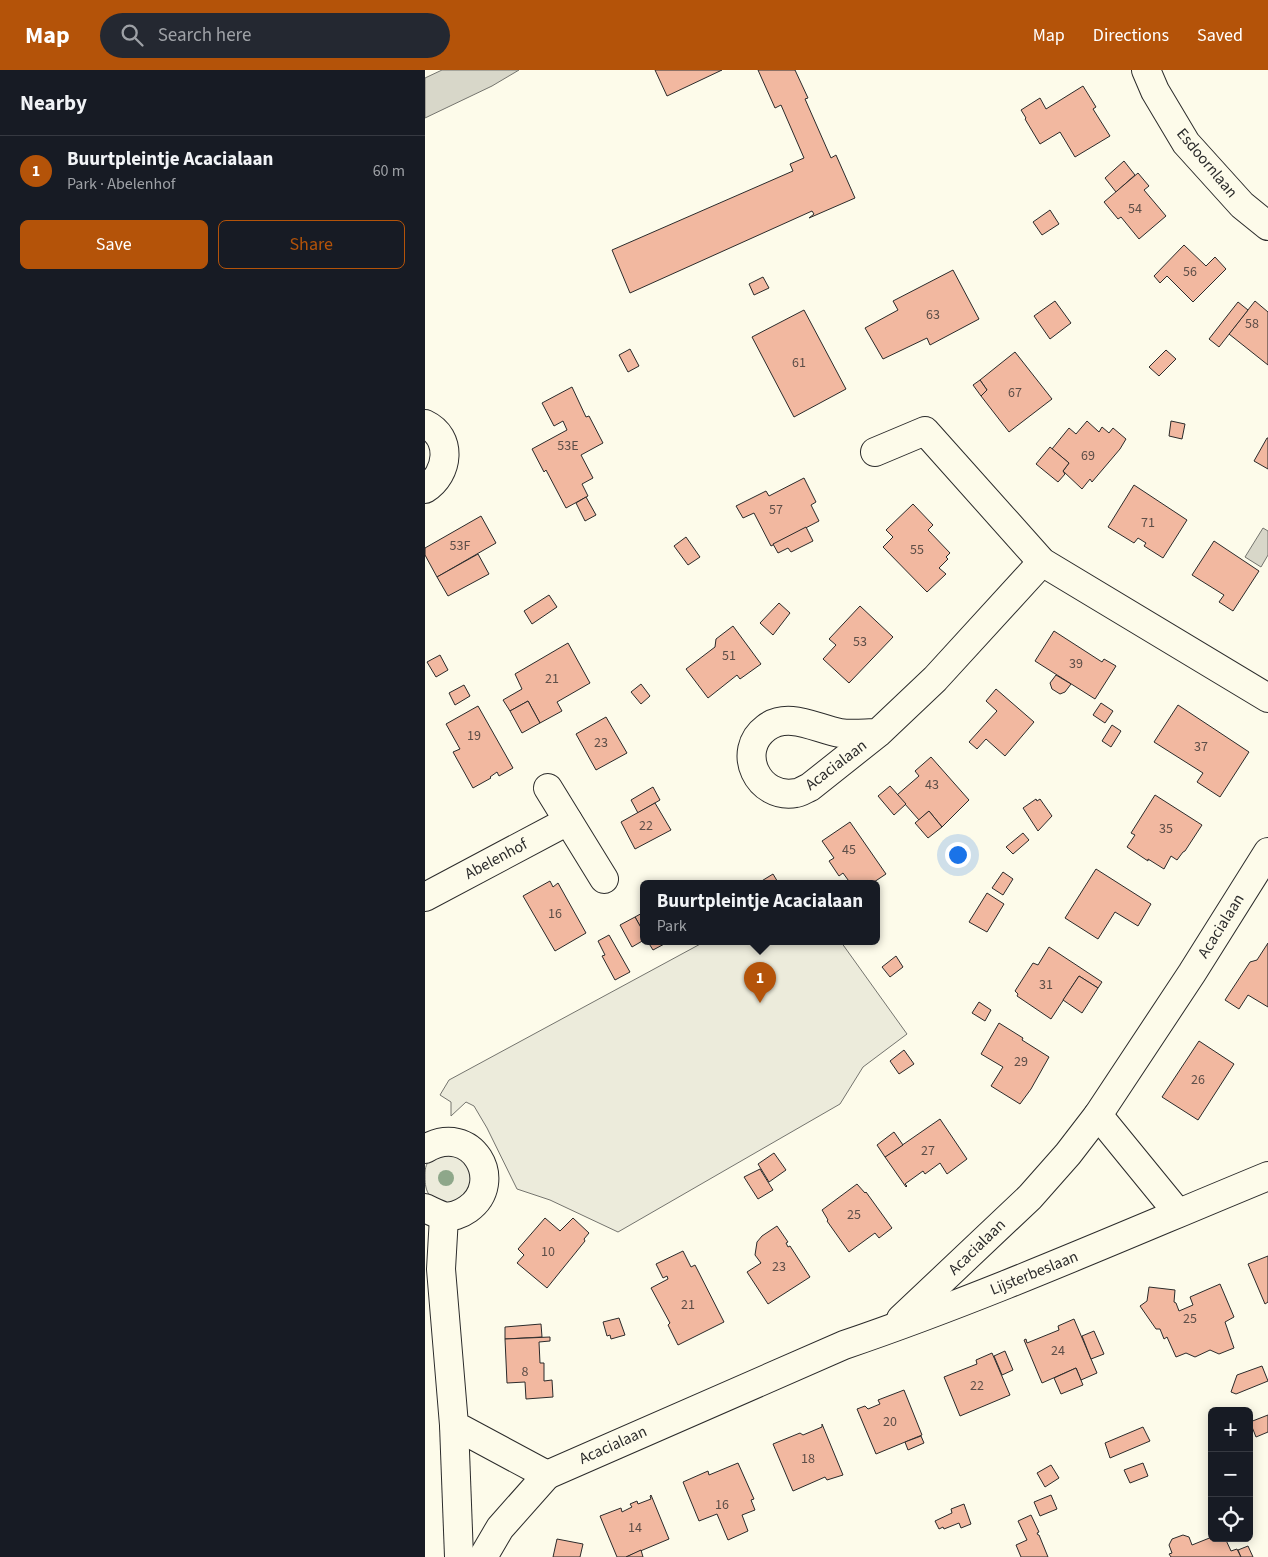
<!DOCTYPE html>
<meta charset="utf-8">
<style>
:root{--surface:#171b24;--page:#242831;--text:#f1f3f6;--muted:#9ea1a6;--line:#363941;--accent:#b45309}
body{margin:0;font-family:"Source Sans 3",sans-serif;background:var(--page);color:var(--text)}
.controls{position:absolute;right:15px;bottom:15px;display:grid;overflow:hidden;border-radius:8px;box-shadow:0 2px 12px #0003}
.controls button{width:45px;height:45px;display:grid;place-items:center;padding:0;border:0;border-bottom:1px solid var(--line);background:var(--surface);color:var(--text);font:25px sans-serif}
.you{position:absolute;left:532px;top:784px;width:18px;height:18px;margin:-12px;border:4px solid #fff;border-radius:50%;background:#1a73e8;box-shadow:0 0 0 8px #1a73e833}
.badge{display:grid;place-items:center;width:32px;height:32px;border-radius:50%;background:var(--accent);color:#fff;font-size:16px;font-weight:700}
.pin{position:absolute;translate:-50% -41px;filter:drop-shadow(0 1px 2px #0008)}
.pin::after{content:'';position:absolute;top:26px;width:18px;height:15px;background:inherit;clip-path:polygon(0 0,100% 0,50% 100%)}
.popup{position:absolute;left:215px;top:810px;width:240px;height:65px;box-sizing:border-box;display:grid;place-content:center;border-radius:8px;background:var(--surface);filter:drop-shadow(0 1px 4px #0005);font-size:16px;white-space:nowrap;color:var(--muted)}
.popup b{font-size:19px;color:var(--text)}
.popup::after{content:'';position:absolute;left:50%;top:100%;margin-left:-10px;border:10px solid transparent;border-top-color:var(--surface)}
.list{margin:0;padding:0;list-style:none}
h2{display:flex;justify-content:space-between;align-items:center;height:65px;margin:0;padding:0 20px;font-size:21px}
h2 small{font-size:16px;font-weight:400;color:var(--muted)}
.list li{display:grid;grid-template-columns:32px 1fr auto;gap:15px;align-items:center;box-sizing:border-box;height:70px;padding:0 20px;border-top:1px solid var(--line)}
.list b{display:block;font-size:19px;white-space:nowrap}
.list p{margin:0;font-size:16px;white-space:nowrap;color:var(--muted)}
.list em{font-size:16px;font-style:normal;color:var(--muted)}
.actions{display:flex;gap:10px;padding:15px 20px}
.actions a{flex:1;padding:11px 0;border:1px solid var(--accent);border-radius:8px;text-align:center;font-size:18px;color:var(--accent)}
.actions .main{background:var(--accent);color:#fff}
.icon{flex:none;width:28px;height:28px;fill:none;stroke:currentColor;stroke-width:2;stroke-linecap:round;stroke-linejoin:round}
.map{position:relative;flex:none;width:843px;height:1487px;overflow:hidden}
header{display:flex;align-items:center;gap:30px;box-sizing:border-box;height:70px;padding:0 25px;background:var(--accent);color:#fff}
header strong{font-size:24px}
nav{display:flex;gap:28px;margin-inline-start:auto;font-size:18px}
.search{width:350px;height:45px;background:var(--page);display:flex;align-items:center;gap:12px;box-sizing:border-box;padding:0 18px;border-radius:28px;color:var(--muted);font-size:19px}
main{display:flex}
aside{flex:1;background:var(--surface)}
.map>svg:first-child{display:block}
.green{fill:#ecebdb;stroke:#74746e}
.water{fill:#d8d7c9;stroke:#74746e}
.building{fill:#f2b8a0;stroke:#2b2b2b}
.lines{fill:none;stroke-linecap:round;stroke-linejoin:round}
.minor-casing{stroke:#2b2b2b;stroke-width:30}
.minor{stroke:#fdfbea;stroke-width:28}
.tree{fill:#8ea78a}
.labels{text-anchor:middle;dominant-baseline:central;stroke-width:4;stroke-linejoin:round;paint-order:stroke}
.number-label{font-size:14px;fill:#5d4e48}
.street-label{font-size:16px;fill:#2b2b2b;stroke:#fdfbea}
</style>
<header>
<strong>Map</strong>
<div class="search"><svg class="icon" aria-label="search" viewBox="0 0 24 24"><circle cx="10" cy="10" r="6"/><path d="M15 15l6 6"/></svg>Search here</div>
<nav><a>Map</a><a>Directions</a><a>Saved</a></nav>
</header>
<main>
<aside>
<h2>Nearby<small></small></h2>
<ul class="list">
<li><span class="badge">1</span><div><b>Buurtpleintje Acacialaan</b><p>Park · Abelenhof</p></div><em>60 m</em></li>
</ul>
<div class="actions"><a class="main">Save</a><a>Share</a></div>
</aside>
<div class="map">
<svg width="843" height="1487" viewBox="0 0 843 1487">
<rect width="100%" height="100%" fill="#fdfbea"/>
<!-- green -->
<g class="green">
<path d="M 279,872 L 416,872 L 482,964 L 438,997 L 415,1034 L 193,1162 L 125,1130 L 92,1119 L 62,1058 L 49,1036 L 41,1032 L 26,1046 L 26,1032 L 15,1025 L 24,1010 Z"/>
<path d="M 24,1084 C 28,1086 35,1087 38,1090 C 55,1105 42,1138 21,1134 C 4,1130 0,1122 0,1107 C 0,1101 0,1097 3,1092 C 8,1088 18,1086 24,1084 Z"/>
</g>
<!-- water -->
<g class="water">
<path d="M 17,0 L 94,0 L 67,16 L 0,48 L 0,8 Z"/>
<path d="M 838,458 L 843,461 L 843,485 L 836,497 L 820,487 Z"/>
</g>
<!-- building -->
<g class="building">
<path d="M 230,0 L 297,0 L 242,26 Z"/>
<path d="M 333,0 L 370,0 L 383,28 L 380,29 L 406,88 L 411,85 L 430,128 L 384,148 L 389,144 L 387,141 L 205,223 L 187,180 L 368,101 L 365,94 L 379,88 L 356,35 L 350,38 Z"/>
<path d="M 658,16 L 671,37 L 668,39 L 685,66 L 650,87 L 635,62 L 615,74 L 600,49 L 601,48 L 596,40 L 615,28 L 621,39 Z"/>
<path d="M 699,91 L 710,105 L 691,122 L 680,108 Z"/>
<path d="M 713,103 L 724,116 L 719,120 L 741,146 L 714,169 L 696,147 L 693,149 L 679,132 Z"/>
<path d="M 625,140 L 634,154 L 617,165 L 608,152 Z"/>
<path d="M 759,175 L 781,196 L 790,187 L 801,199 L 768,232 L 742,206 L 735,213 L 729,206 Z"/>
<path d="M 528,200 L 554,249 L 505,275 L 502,268 L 458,289 L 440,258 L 473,240 L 468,231 Z"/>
<path d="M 338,207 L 344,218 L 329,225 L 324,214 Z"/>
<path d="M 630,231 L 646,253 L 625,269 L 609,246 Z"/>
<path d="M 830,231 L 843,242 L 843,295 L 804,264 Z"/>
<path d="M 813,232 L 823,240 L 794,277 L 784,269 Z"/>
<path d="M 379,240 L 421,319 L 369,347 L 327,267 Z"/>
<path d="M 205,279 L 214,296 L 203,302 L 194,285 Z"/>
<path d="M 741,280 L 751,289 L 734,306 L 724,297 Z"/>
<path d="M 590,282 L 627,329 L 584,362 L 556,326 L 562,320 L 555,310 Z"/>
<path d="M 555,310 L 562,320 L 556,326 L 548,315 Z"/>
<path d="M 147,317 L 161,347 L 164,346 L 178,373 L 156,385 L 168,408 L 157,414 L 163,426 L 141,438 L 121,400 L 119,402 L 107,379 L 142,360 L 138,351 L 129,356 L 117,333 Z"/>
<path d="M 662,351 L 674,362 L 677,357 L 684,363 L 688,358 L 701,369 L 695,379 L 667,412 L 665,409 L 657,419 L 638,401 L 644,393 L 627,379 L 644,358 L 651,364 Z"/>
<path d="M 746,351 L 760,354 L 757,369 L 744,366 Z"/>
<path d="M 842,368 L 843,368 L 843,399 L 829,391 Z"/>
<path d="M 625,377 L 644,393 L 638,401 L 640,404 L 633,412 L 611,394 Z"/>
<path d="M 379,408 L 391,432 L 386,435 L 394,451 L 346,476 L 329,443 L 318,448 L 311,436 L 341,421 L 344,426 Z"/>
<path d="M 709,415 L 762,450 L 738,488 L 719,476 L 721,473 L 713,468 L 709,473 L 683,457 Z"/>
<path d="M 161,427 L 171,445 L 160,451 L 151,433 Z"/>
<path d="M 488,434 L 508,455 L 503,460 L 525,483 L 521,487 L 523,489 L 514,498 L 521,504 L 502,522 L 458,477 L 468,467 L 461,460 Z"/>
<path d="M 56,446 L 71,473 L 12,507 L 0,485 L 0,478 Z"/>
<path d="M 381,457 L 388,471 L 366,482 L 363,478 L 353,483 L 348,474 Z"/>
<path d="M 261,467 L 275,487 L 263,495 L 249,476 Z"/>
<path d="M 789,471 L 834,501 L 808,541 L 794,532 L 799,525 L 767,505 Z"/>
<path d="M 53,484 L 64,504 L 23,526 L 12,507 Z"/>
<path d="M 124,525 L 132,537 L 107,554 L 99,541 Z"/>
<path d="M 354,533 L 365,543 L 348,565 L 335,553 Z"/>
<path d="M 435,536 L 468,567 L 424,613 L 398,589 L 411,575 L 404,569 Z"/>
<path d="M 308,556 L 336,594 L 315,609 L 312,605 L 283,628 L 261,599 L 290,577 L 291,569 Z"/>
<path d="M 629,561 L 677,592 L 679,589 L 691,596 L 670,629 L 610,591 Z"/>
<path d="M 143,573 L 165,613 L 132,632 L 137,641 L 115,653 L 103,631 L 85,641 L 78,630 L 97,619 L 90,604 Z"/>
<path d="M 15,585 L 23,600 L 11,607 L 2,592 Z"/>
<path d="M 631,605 L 646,614 L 640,622 L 635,624 L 627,619 L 625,613 Z"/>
<path d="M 216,614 L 225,626 L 216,634 L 206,622 Z"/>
<path d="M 39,615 L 45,626 L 30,635 L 24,623 Z"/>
<path d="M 571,619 L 609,652 L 580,686 L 561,669 L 552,679 L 544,672 L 572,641 L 561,631 Z"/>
<path d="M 103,631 L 115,653 L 97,663 L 85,641 Z"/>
<path d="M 676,633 L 688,641 L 680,653 L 668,645 Z"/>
<path d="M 753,635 L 824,682 L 795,727 L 772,712 L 778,703 L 729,672 Z"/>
<path d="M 53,636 L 88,698 L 74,706 L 72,702 L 65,707 L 66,708 L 48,718 L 28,682 L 35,679 L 21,654 Z"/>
<path d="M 181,647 L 202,683 L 171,700 L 151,664 Z"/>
<path d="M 687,655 L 696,661 L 686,677 L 677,671 Z"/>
<path d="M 506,687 L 544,730 L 517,757 L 504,741 L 494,750 L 472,725 L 494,706 L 490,701 Z"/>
<path d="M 465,716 L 481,734 L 469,745 L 453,726 Z"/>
<path d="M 228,717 L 235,730 L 213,743 L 206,730 Z"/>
<path d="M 730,725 L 777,755 L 760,781 L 758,782 L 752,790 L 746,786 L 739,799 L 723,789 L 723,791 L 702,777 L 710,765 L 706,763 Z"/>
<path d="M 611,729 L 612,731 L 615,729 L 627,746 L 613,761 L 598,738 Z"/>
<path d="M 230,733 L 246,760 L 210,779 L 196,752 Z"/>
<path d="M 504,741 L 517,757 L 503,768 L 490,753 Z"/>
<path d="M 425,752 L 461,804 L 446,814 L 426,814 L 418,803 L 414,806 L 404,791 L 409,788 L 397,771 Z"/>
<path d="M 598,763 L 604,770 L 588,784 L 581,777 Z"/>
<path d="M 671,799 L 726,834 L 713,856 L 690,842 L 673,869 L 640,848 Z"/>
<path d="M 578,802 L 588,809 L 578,825 L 567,818 Z"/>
<path d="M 348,804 L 354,814 L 336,814 L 335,812 Z"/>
<path d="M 125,811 L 128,817 L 133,813 L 161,863 L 130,881 L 98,826 Z"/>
<path d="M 562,823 L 579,834 L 562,862 L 544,852 Z"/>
<path d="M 219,842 L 219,863 L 210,847 Z"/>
<path d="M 210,847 L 219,863 L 219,870 L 207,877 L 195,855 Z"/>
<path d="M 184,865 L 205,902 L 190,910 L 177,886 L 180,885 L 173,871 Z"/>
<path d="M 223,872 L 243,872 L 228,880 Z"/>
<path d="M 843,873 L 843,937 L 823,925 L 814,939 L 800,930 L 825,892 L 832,890 Z"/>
<path d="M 624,877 L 677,912 L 673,918 L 654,906 L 626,949 L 592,926 L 593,924 L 590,921 L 608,893 L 613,895 Z"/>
<path d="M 471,886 L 478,897 L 465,907 L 457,897 Z"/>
<path d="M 654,906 L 673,918 L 657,943 L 638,930 Z"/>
<path d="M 554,932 L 566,940 L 560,951 L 547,943 Z"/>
<path d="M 574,953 L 598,968 L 597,970 L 624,987 L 606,1019 L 595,1034 L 566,1016 L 578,997 L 556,984 Z"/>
<path d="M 774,971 L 809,994 L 773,1050 L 737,1027 Z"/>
<path d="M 479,980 L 489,994 L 474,1004 L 465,991 Z"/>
<path d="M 515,1049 L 542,1089 L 522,1104 L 515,1093 L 500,1104 L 498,1101 L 480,1114 L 482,1116 L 481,1117 L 460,1087 Z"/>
<path d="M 469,1062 L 478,1075 L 460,1087 L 452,1075 Z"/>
<path d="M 349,1083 L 361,1100 L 344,1112 L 333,1094 Z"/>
<path d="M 335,1099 L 348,1120 L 333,1129 L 319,1107 Z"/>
<path d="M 432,1114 L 440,1123 L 441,1122 L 467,1158 L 454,1168 L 450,1163 L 424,1182 L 402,1151 L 403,1150 L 397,1140 Z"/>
<path d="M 120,1148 L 135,1161 L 148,1148 L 164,1163 L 159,1169 L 160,1171 L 122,1218 L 92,1193 L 99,1185 L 93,1179 Z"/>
<path d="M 352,1156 L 363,1172 L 361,1173 L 363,1177 L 365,1176 L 385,1207 L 343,1234 L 322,1202 L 336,1193 L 330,1185 L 332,1172 L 337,1166 Z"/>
<path d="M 258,1181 L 266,1197 L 270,1195 L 299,1252 L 253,1275 L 243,1255 L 245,1253 L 226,1218 L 243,1209 L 242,1206 L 238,1208 L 231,1194 Z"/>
<path d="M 843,1186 L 843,1232 L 840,1234 L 823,1194 Z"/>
<path d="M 795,1214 L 809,1247 L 800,1252 L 809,1278 L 794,1284 L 785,1280 L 770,1287 L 761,1283 L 751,1287 L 742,1267 L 739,1269 L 735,1259 L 731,1259 L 715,1236 L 722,1231 L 724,1217 L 750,1220 L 749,1232 L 751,1233 L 754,1241 L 768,1235 L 765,1227 Z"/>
<path d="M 194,1248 L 200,1265 L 186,1269 L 185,1265 L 182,1266 L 178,1252 Z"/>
<path d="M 649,1249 L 672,1303 L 656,1310 L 651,1298 L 617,1313 L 599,1270 L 601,1269 L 602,1273 L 634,1260 L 633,1256 Z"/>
<path d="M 116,1254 L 117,1267 L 80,1269 L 80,1257 Z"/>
<path d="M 669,1261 L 679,1284 L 666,1289 L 657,1266 Z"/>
<path d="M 125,1267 L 125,1271 L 114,1272 L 115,1293 L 119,1293 L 119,1311 L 127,1310 L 128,1327 L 101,1329 L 100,1312 L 82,1313 L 80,1269 Z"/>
<path d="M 580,1281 L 588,1300 L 577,1305 L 569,1286 Z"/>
<path d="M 567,1283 L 585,1325 L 535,1346 L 519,1307 L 552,1294 L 551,1290 Z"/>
<path d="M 837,1296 L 843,1311 L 811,1324 L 806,1322 L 812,1305 Z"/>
<path d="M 651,1298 L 658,1315 L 636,1324 L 629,1308 Z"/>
<path d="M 479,1320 L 497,1365 L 451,1384 L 432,1339 L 440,1336 L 443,1339 L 455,1334 L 453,1330 Z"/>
<path d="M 843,1345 L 843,1362 L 831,1367 L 825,1352 Z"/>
<path d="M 397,1354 L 418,1405 L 402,1410 L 400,1407 L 368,1421 L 348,1374 L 375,1363 L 378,1365 L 397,1357 Z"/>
<path d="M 718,1357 L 725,1371 L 685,1388 L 680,1373 Z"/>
<path d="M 496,1366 L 499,1373 L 483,1380 L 480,1372 Z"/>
<path d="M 313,1393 L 329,1429 L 326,1430 L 330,1440 L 317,1445 L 323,1461 L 303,1470 L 292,1444 L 274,1451 L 258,1412 L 283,1401 L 284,1405 Z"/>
<path d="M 718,1393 L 723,1406 L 705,1413 L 699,1400 Z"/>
<path d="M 626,1395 L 634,1408 L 620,1417 L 612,1403 Z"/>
<path d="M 226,1425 L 244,1469 L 201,1487 L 192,1487 L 175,1446 L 196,1438 L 197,1442 L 207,1437 L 205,1434 L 212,1431 L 213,1434 L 226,1429 L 225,1426 Z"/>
<path d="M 626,1425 L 632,1439 L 615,1446 L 609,1432 Z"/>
<path d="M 539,1434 L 546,1454 L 536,1458 L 534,1453 L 519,1459 L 518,1457 L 514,1459 L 510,1451 L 527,1443 L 526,1439 Z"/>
<path d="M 606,1445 L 614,1462 L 612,1463 L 613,1465 L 614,1465 L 623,1487 L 596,1487 L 591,1475 L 602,1470 L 593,1451 Z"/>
<path d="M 758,1465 L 764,1467 L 767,1475 L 787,1467 L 787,1468 L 800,1468 L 806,1481 L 812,1479 L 816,1487 L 746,1487 L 744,1484 L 747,1483 L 744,1475 L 747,1469 Z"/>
<path d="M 132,1469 L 158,1474 L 155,1487 L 128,1487 Z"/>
<path d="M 823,1476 L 828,1487 L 816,1487 L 813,1480 Z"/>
<path d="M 216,1480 L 218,1487 L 201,1487 Z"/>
</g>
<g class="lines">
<!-- minor casing -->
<g class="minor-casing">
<g id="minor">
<path d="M 721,0 L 730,21 L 761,73 L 817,135 L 843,156"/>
<path d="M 0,354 C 28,367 24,404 0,419"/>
<path d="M 450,382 L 500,361 L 617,492 L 843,628"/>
<path d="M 453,663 C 441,663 427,665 415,663 C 392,659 363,641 341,658 C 310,681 333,730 371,723 C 375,723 380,719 385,717 L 453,663 L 510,609 L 617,492"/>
<path d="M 123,718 L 179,809"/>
<path d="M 0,827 L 143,751"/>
<path d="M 673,1045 L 753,1143"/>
<path d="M 0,1079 C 47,1051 81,1112 43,1139 C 36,1144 26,1148 18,1146 C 12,1144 6,1141 0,1138"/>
<path d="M 19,1147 L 16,1199 L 29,1355 L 122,1405 L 419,1275 C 563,1226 702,1164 843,1106"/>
<path d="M 476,1249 L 605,1127 L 643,1084 L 673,1045 L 767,903 L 843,782"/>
<path d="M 29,1355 L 34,1487"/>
<path d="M 58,1487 L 75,1458 L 122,1405"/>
</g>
</g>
<!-- minor -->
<use href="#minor" class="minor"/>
</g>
<!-- trees -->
<circle class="tree" cx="21" cy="1108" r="8"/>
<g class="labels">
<!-- number labels -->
<g class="number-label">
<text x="710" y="139">54</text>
<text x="765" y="202">56</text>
<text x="508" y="245">63</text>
<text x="827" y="254">58</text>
<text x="374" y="293">61</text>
<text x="590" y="323">67</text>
<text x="143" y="376">53E</text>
<text x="663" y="386">69</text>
<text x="351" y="440">57</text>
<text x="723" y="453">71</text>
<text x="35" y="476">53F</text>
<text x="492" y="480">55</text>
<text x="435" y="572">53</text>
<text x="304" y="586">51</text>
<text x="651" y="594">39</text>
<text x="127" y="609">21</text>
<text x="49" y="666">19</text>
<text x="176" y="673">23</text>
<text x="776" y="677">37</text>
<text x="507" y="715">43</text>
<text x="221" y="756">22</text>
<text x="741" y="759">35</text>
<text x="424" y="780">45</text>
<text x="130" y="844">16</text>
<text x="621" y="915">31</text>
<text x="596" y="992">29</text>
<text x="773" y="1010">26</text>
<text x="503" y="1081">27</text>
<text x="429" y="1145">25</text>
<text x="123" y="1182">10</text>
<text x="354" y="1197">23</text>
<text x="263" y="1235">21</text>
<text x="765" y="1249">25</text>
<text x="633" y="1281">24</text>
<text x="100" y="1302">8</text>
<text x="552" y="1316">22</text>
<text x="465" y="1352">20</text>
<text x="383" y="1389">18</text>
<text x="297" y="1435">16</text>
<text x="210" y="1458">14</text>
</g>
<!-- street labels -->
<g class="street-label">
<text transform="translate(782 93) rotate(50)">Esdoornlaan</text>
<text transform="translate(411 695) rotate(-37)">Acacialaan</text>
<text transform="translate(71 789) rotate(-28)">Abelenhof</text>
<text transform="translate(796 856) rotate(-58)">Acacialaan</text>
<text transform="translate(552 1177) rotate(-44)">Acacialaan</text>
<text transform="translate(609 1203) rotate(-22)">Lijsterbeslaan</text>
<text transform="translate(188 1375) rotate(-24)">Acacialaan</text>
</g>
</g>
</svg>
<div class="controls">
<button>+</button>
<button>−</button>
<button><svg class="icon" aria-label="locate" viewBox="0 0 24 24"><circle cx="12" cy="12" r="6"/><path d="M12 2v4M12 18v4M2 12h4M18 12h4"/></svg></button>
</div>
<div class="you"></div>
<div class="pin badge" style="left:335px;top:933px">1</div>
<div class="popup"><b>Buurtpleintje Acacialaan</b>Park</div>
</div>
</main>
